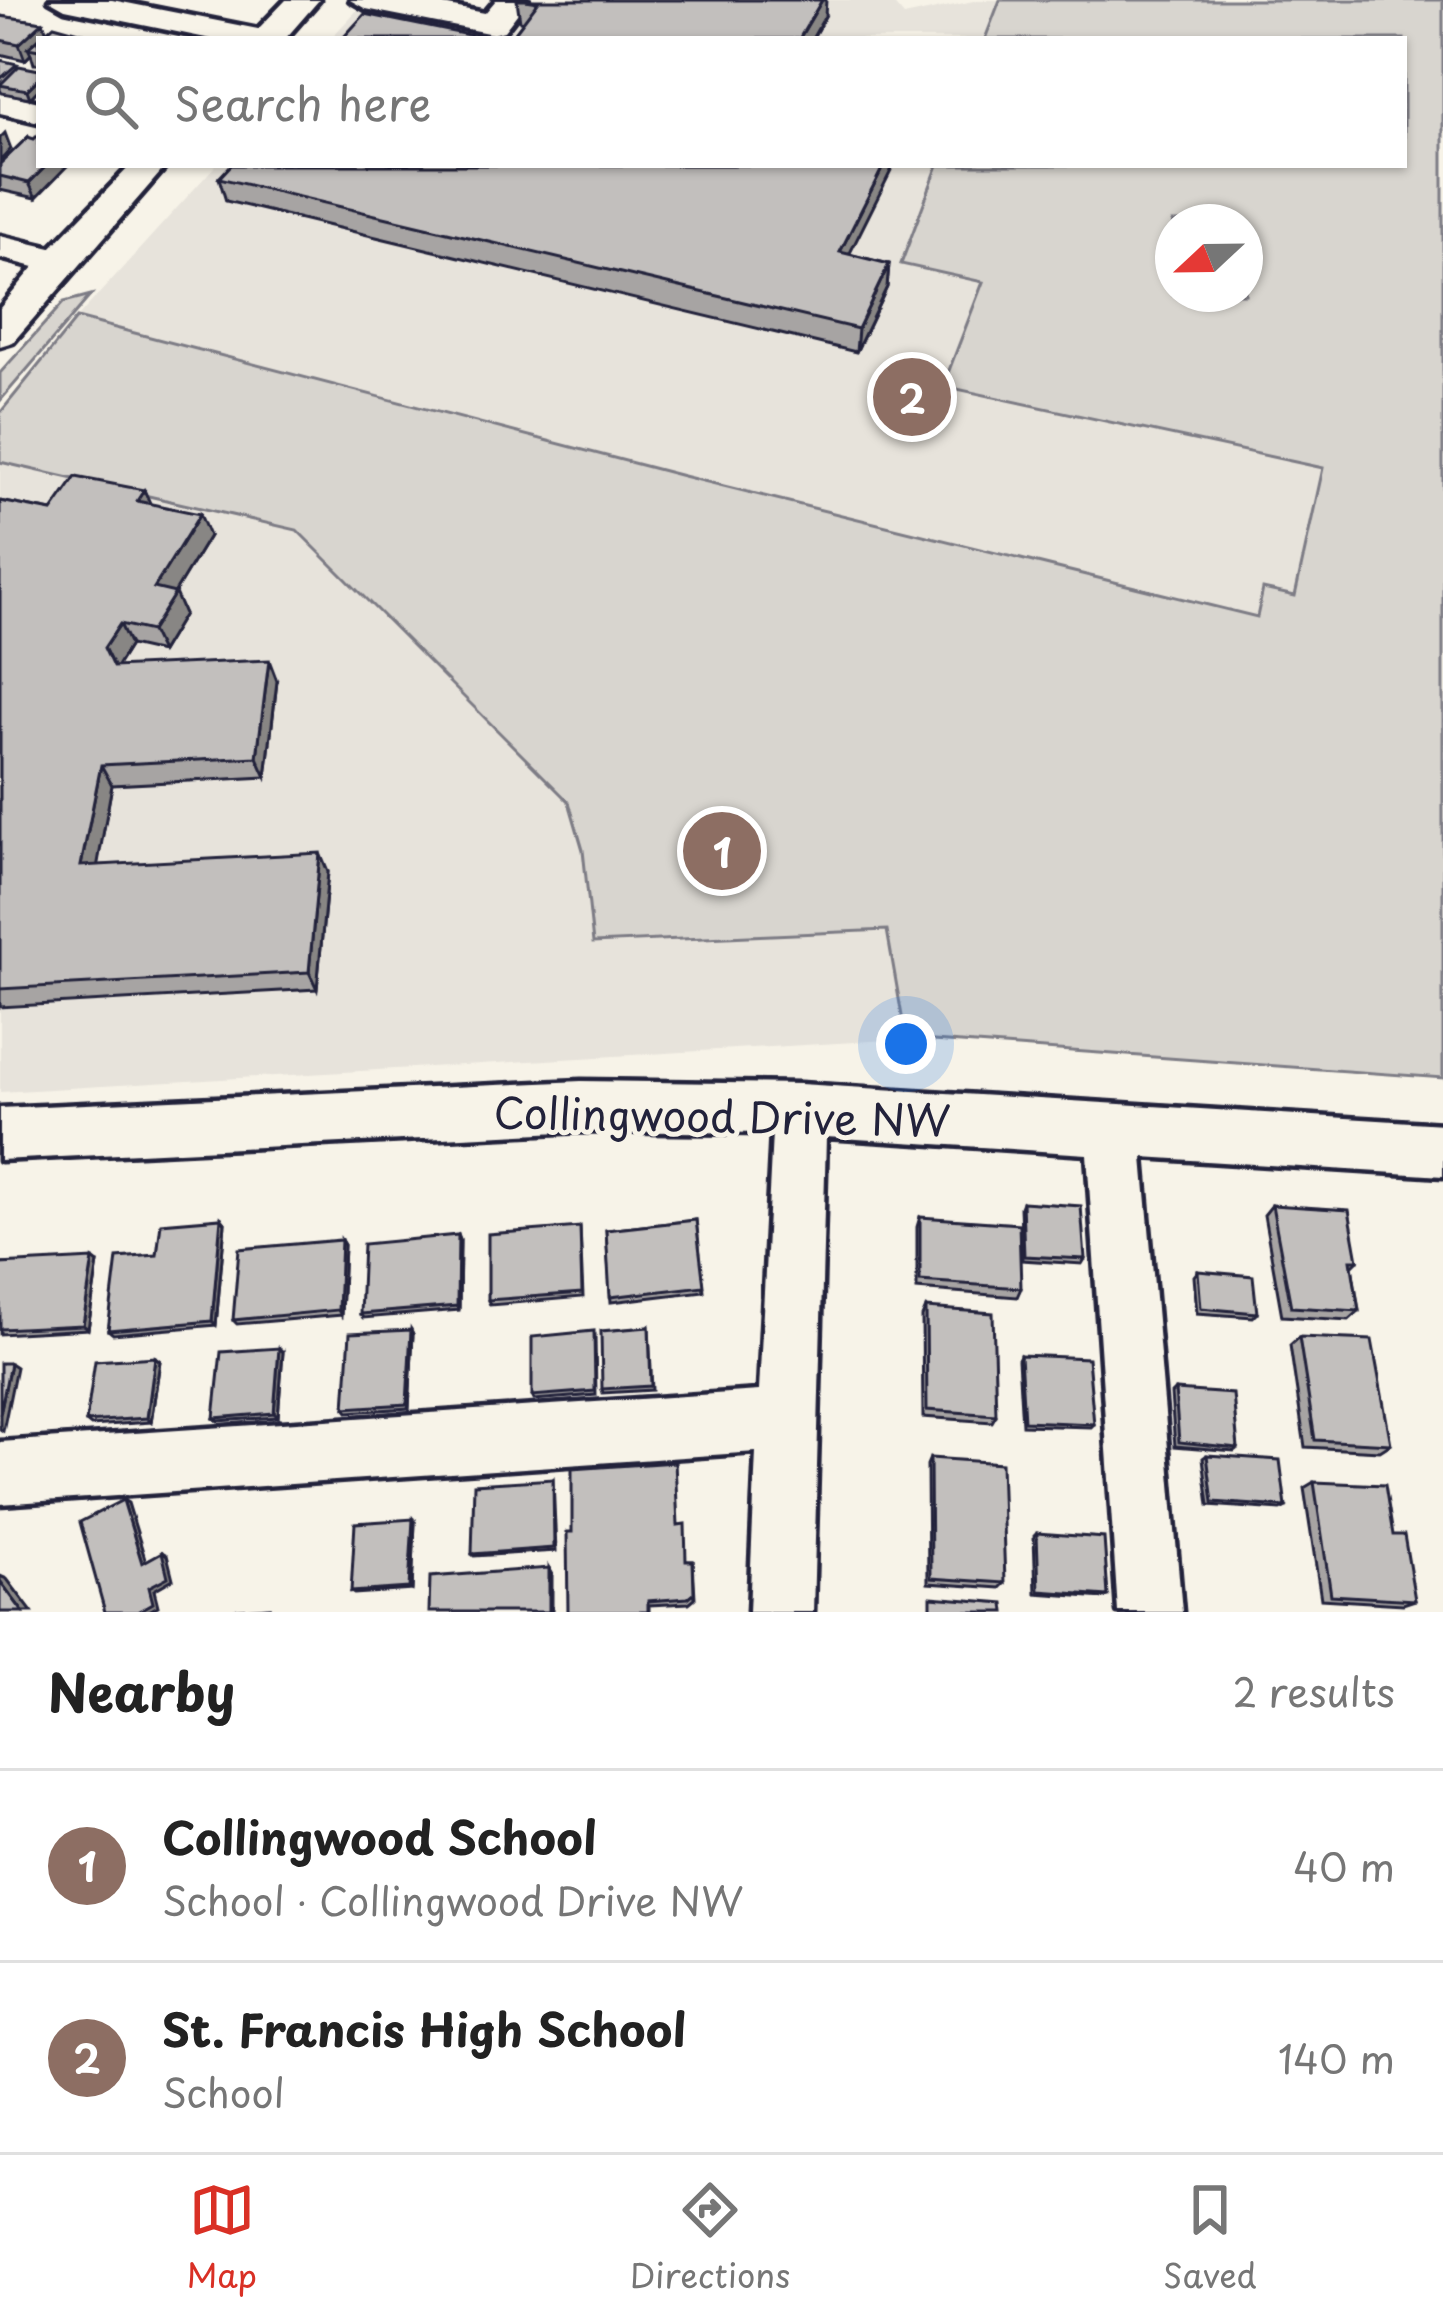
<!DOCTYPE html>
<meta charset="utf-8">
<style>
:root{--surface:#fff;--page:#f6f6f6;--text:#222;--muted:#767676;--line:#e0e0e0;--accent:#d93025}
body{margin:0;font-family:"Playpen Sans",sans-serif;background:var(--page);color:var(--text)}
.compass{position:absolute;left:1155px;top:204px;width:108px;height:108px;border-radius:50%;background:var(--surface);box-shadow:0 3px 9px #0004;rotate:248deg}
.you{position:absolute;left:906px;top:1044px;width:42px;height:42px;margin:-30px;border:9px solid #fff;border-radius:50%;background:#1a73e8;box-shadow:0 0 0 18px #1a73e833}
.badge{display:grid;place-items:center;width:78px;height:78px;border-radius:50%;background:var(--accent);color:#fff;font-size:39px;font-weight:700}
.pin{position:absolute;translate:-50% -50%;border:6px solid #fff;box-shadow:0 3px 12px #0006}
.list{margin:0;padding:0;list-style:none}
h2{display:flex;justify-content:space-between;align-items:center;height:156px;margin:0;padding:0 48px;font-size:51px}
h2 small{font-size:39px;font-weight:400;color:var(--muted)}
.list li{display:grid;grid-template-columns:78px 1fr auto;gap:36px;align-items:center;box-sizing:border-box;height:192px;padding:0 48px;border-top:3px solid var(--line)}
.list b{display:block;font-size:45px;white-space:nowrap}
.list p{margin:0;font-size:39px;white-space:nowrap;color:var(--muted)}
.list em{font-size:39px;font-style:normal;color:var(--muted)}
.icon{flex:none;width:66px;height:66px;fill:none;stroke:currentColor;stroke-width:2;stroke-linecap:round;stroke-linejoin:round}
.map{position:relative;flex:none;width:1443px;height:1612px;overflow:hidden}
.search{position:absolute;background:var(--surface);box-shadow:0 3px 9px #0004;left:36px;right:36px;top:36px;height:132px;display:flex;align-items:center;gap:30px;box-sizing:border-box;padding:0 42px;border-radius:0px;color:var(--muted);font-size:45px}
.sheet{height:540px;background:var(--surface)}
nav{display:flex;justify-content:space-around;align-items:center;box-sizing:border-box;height:168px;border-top:3px solid var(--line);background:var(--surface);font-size:33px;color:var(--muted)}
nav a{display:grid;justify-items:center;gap:6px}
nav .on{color:var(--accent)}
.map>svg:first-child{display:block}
.built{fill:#e7e3db;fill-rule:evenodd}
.green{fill:#d8d5cf;stroke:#7d7c85;stroke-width:3;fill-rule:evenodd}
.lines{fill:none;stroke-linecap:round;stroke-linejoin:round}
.minor-casing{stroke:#22223b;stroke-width:9}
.minor{fill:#f7f3e8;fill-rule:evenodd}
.wall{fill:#a7a4a3;stroke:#22223b;stroke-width:3}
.shaded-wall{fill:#888684;stroke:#22223b;stroke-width:3}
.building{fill:#c2bfbd;stroke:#22223b;stroke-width:3}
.labels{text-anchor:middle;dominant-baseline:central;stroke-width:10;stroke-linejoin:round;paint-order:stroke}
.street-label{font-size:42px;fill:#22223b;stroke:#f7f3e8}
</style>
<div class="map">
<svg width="1443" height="1612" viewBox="0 0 1443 1612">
<rect width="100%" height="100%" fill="#f7f3e8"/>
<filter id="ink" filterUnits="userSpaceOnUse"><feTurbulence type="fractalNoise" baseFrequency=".00833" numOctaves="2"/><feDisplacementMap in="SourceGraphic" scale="24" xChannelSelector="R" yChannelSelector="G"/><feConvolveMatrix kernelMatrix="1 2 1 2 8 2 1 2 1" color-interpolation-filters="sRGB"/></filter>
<g filter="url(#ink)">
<!-- built -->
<path class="built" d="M 531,0 L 890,0 L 904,16 L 978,0 L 1443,0 L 1443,1078 L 906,1039 L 0,1092 L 0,416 L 67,329 L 216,165 L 1404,165 L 1404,39 L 330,39 L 361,6 L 504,34 ZM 1173,222 L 1245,222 L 1245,294 L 1173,294 Z"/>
<!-- green -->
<g class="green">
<path d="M 1000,0 L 1443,0 L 1443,1078 L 906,1039 L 887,930 L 593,943 L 583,850 L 569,802 L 297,530 L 0,462 L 0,413 L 77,318 L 683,476 L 1257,617 L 1263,589 L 1295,596 L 1323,468 L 943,386 L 983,282 L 901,264 L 938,165 L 1404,165 L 1404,39 L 985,39 ZM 1173,222 L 1245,222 L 1245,294 L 1173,294 Z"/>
<path d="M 91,295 L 0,401 L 0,373 L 64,302 Z"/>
</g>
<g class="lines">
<!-- minor casing -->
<g class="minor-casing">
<g id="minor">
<path d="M 49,0 L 112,0 L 258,29 L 286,0 L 319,0 L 285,39 L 211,39 L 65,9 Z"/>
<path d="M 350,0 L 416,0 L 485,13 L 496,0 L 528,0 L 504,31 L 493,34 L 366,9 Z"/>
<path d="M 0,93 L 39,102 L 39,122 L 0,113 Z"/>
<path d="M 131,165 L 167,165 L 13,342 L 0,346 L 0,308 L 34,267 L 0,258 L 0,236 L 51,248 Z"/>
<path d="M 581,1081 L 800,1084 L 1443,1124 L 1443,1176 L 1143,1157 L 1182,1612 L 1118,1612 L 1087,1154 L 826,1137 L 813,1612 L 749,1612 L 756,1452 L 0,1504 L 0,1442 L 759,1391 L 772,1133 L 581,1131 L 0,1160 L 0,1108 Z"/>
</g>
</g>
<!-- minor -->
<use href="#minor" class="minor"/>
</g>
<!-- wall -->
<g class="wall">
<path d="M 517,0 L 526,0 L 825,16 L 812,39 L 510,39 L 523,22 L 520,21 Z"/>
<path d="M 0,16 L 43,22 L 46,31 L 39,39 L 39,64 L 34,64 L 31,54 L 25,60 L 0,54 Z"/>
<path d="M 0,60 L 18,67 L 39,70 L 39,89 L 30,98 L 2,93 L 0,90 Z"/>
<path d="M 28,137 L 36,198 L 0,190 L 0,164 Z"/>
<path d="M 219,178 L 849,254 L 889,264 L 887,287 L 856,352 L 226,201 Z"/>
<path d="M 144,490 L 150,504 L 209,536 L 174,593 L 184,614 L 161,652 L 130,645 L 116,667 L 277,681 L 266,777 L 112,785 L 97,865 L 328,872 L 317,989 L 0,1007 L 0,501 L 52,511 Z"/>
<path d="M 1022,1202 L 1085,1259 L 1082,1264 L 1022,1260 L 1020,1207 Z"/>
<path d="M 1272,1205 L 1358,1260 L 1352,1266 L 1359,1311 L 1349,1320 L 1282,1316 L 1264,1215 Z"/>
<path d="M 920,1217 L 1021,1288 L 1017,1297 L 917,1289 L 917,1227 Z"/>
<path d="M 221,1218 L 225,1223 L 216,1325 L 113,1334 L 108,1330 Z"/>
<path d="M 696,1220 L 704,1291 L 611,1302 L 606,1230 Z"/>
<path d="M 580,1227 L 583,1297 L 490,1305 L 488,1300 Z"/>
<path d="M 458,1235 L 460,1240 L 459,1310 L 363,1318 L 360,1314 Z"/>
<path d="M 341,1240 L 344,1245 L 341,1315 L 237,1324 L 233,1320 Z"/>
<path d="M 98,1263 L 88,1329 L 0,1334 L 0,1264 Z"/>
<path d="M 1198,1271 L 1257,1313 L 1253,1317 L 1197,1313 L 1194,1276 Z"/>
<path d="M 926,1308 L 996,1415 L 992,1422 L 923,1417 L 922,1317 Z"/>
<path d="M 649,1327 L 652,1390 L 603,1393 L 602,1389 Z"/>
<path d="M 411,1330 L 413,1334 L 409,1408 L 348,1412 L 345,1408 Z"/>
<path d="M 595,1336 L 596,1395 L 534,1400 L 532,1396 Z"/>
<path d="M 1299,1337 L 1391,1444 L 1380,1451 L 1305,1447 L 1290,1345 Z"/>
<path d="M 283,1352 L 278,1417 L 218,1421 L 214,1418 Z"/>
<path d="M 1020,1355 L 1094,1424 L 1091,1427 L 1022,1425 L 1018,1359 Z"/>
<path d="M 155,1357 L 160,1361 L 151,1422 L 91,1426 L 86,1422 Z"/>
<path d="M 1175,1390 L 1238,1448 L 1234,1451 L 1175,1446 L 1171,1394 Z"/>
<path d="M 1207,1455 L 1286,1507 L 1281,1510 L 1209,1505 L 1203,1458 Z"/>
<path d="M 930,1458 L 1005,1583 L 1000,1588 L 928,1583 L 927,1465 Z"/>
<path d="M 553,1479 L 556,1551 L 474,1556 L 472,1554 Z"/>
<path d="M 1314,1482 L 1393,1535 L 1415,1600 L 1403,1604 L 1321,1599 L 1304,1488 Z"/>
<path d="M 415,1522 L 412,1590 L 354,1594 L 351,1592 Z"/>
<path d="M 678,1525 L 686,1561 L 693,1561 L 695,1598 L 689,1603 L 649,1605 L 649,1612 L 568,1612 Z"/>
<path d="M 1037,1533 L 1108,1596 L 1104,1598 L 1036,1593 L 1034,1536 Z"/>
</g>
<!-- shaded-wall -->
<g class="shaded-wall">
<path d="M 822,0 L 826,0 L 825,16 L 812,39 L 799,39 Z"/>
<path d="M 43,22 L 49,38 L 28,48 L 31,54 L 25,60 L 19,44 Z"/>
<path d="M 39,78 L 39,89 L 30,98 L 27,90 Z"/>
<path d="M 5,133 L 11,149 L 0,161 L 0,138 Z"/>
<path d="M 47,165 L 68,165 L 36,198 L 29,183 Z"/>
<path d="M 884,165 L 894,165 L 839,275 L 840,252 Z"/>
<path d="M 889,264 L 887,287 L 856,352 L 858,329 Z"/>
<path d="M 144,490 L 154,512 L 137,501 Z"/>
<path d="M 200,514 L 209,536 L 164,610 L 154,588 Z"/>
<path d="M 175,593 L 184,614 L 161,652 L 151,631 Z"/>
<path d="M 120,624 L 130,645 L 115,669 L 124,688 L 104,648 Z"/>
<path d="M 269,660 L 277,681 L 266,777 L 257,757 Z"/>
<path d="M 101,765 L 112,785 L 94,885 L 81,866 Z"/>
<path d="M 320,853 L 328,872 L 317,989 L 309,972 Z"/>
<path d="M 221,1218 L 225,1223 L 216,1325 L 212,1321 Z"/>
<path d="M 458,1235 L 460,1240 L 459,1310 L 457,1306 Z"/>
<path d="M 341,1240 L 344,1245 L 341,1315 L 338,1310 Z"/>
<path d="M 93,1259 L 98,1263 L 88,1329 L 83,1325 Z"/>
<path d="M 411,1330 L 413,1334 L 409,1408 L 407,1404 Z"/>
<path d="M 279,1348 L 283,1352 L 278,1417 L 274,1413 Z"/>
<path d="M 155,1357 L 160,1361 L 151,1422 L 147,1418 Z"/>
<path d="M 10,1363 L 16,1367 L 3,1431 L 0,1429 L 0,1414 Z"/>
<path d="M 123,1500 L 128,1503 L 147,1565 L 142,1563 Z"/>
<path d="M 413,1519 L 415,1522 L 412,1590 L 409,1588 Z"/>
<path d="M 162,1552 L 167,1555 L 173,1579 L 154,1590 L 158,1606 L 147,1612 L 137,1612 Z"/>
<path d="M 549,1568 L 552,1573 L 552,1612 L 549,1612 Z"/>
<path d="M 0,1576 L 7,1579 L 32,1612 L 23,1612 L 0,1581 Z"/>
</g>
<!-- building -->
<g class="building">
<path d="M 526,0 L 822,0 L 799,39 L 510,39 L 538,2 Z"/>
<path d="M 365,14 L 488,39 L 342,39 Z"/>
<path d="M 0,16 L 43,22 L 19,44 L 0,40 Z"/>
<path d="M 54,25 L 101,38 L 39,39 L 39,50 L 28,48 Z"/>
<path d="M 0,60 L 17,64 L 0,79 Z"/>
<path d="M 19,66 L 39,70 L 39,78 L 27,90 L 0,85 Z"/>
<path d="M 39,134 L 39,165 L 47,165 L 29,183 L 0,176 L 0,164 L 28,137 L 34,139 Z"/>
<path d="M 231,165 L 884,165 L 840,252 L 889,264 L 858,329 L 219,178 Z"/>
<path d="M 76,477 L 144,490 L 137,501 L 200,514 L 154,588 L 175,593 L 151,631 L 120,624 L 104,648 L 113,667 L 269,660 L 257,757 L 101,765 L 81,866 L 320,853 L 309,972 L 0,989 L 0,501 L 52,511 Z"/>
<path d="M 1022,1202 L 1081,1206 L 1085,1259 L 1024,1256 Z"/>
<path d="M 1272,1205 L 1349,1210 L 1358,1260 L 1351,1260 L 1359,1311 L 1291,1307 Z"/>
<path d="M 920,1217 L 1019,1224 L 1021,1288 L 920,1281 Z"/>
<path d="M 221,1218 L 212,1321 L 108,1330 L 117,1258 L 157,1255 L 161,1223 Z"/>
<path d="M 696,1220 L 704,1286 L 610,1297 L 606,1230 Z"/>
<path d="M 580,1227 L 582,1293 L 488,1300 L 488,1234 Z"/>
<path d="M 458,1235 L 457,1306 L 360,1314 L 363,1244 Z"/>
<path d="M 341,1240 L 338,1310 L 233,1320 L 239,1249 Z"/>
<path d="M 93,1259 L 83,1325 L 0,1329 L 0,1264 Z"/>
<path d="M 1198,1271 L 1253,1276 L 1257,1313 L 1201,1308 Z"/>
<path d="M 926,1308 L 993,1313 L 996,1415 L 927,1410 Z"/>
<path d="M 649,1327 L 651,1386 L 602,1389 L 601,1331 Z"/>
<path d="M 411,1330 L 407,1404 L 345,1408 L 350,1333 Z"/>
<path d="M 594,1331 L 595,1391 L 532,1396 L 532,1337 Z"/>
<path d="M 1299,1337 L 1372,1340 L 1391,1444 L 1315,1440 Z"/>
<path d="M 279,1348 L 274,1413 L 214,1418 L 221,1352 Z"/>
<path d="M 1020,1355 L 1088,1358 L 1094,1424 L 1024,1421 Z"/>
<path d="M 155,1357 L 147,1418 L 86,1422 L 95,1361 Z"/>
<path d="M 0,1363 L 10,1363 L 0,1414 Z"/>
<path d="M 1175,1390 L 1233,1394 L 1238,1448 L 1179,1442 Z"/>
<path d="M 1207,1455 L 1280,1460 L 1286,1507 L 1213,1502 Z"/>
<path d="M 930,1458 L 1001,1463 L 1005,1583 L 931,1578 Z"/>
<path d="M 675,1462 L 678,1525 L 685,1524 L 686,1561 L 693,1561 L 694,1593 L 688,1598 L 648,1601 L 648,1612 L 568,1612 L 567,1532 L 572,1532 L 572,1469 Z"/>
<path d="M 553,1479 L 554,1548 L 472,1554 L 474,1484 Z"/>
<path d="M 1314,1482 L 1385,1485 L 1393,1535 L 1404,1535 L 1415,1600 L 1331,1595 Z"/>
<path d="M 123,1500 L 142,1563 L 162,1552 L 168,1577 L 149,1587 L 153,1603 L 137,1612 L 105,1612 L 80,1522 Z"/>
<path d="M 413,1519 L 409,1588 L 351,1592 L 355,1523 Z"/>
<path d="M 1037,1533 L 1104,1538 L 1108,1596 L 1039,1591 Z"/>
<path d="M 549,1568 L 549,1612 L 429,1612 L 430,1577 Z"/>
<path d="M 0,1581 L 23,1612 L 0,1612 Z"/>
<path d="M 931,1597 L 1004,1603 L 1005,1612 L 931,1612 Z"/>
<path d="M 270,1607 L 269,1612 L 197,1612 Z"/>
</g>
</g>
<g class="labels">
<!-- street labels -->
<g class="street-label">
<text transform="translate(722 1115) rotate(1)">Collingwood Drive NW</text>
</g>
</g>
</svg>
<svg class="compass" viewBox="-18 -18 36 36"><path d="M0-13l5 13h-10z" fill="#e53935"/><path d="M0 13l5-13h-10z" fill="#767676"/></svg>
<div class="you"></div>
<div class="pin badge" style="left:722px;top:851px;background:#8d6e63">1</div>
<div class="pin badge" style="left:912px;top:397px;background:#8d6e63">2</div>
<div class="search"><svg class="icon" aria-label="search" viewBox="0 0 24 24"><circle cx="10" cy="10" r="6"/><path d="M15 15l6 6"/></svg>Search here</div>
</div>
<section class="sheet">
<h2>Nearby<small>2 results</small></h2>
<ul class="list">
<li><span class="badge" style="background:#8d6e63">1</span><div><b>Collingwood School</b><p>School · Collingwood Drive NW</p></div><em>40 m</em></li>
<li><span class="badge" style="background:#8d6e63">2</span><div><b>St. Francis High School</b><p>School</p></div><em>140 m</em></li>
</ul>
</section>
<nav>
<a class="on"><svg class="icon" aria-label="map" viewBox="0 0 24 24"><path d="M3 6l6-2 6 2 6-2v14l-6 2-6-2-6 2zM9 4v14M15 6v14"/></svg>Map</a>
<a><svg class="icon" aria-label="directions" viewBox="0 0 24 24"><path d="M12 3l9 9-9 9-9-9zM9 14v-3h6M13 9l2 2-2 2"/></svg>Directions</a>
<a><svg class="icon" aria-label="saved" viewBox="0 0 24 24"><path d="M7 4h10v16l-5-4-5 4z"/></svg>Saved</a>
</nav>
